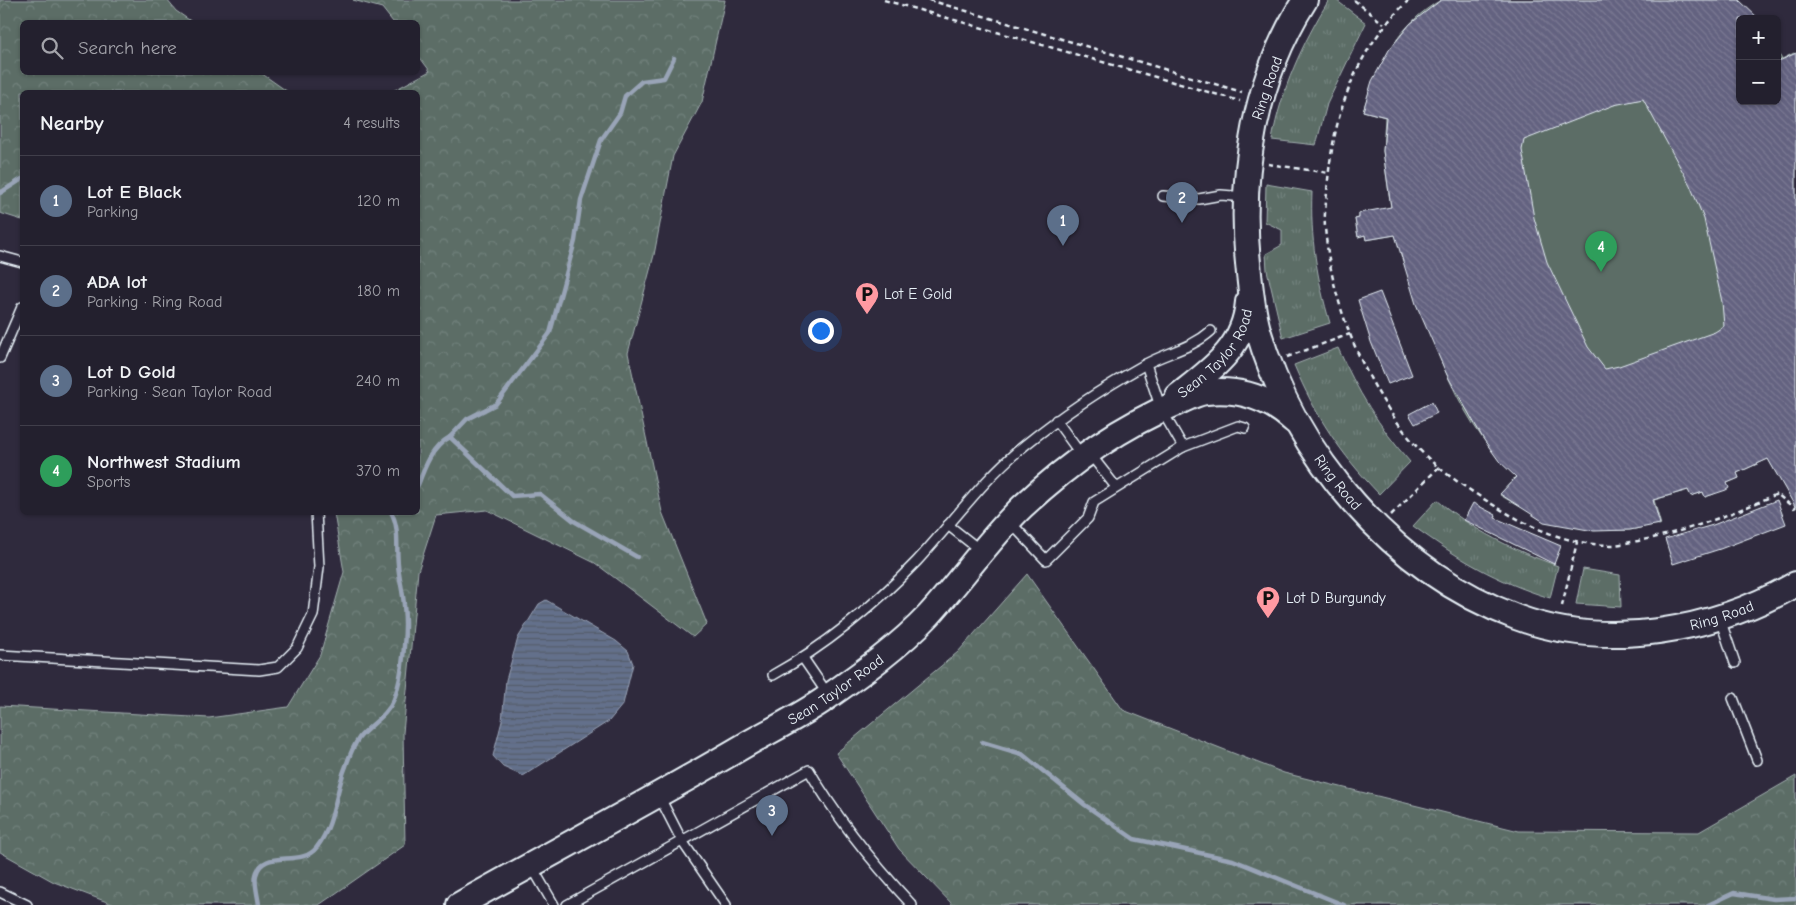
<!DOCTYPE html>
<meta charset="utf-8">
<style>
:root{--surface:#23202e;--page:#2b2836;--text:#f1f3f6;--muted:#a3a3aa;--line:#403e4a;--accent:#db2777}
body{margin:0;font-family:"Comic Neue",sans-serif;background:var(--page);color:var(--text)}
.controls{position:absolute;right:15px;top:15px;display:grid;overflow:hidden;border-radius:8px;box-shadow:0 1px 4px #0004}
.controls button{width:45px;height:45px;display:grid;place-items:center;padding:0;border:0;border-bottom:1px solid var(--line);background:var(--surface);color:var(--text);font:25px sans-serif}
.you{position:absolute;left:820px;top:330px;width:18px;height:18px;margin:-12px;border:4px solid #fff;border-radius:50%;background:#1a73e8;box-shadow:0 0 0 8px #1a73e833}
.badge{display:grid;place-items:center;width:32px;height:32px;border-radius:50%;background:var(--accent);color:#fff;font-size:16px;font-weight:700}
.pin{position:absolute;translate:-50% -41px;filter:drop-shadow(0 1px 2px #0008)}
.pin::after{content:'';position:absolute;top:26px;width:18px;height:15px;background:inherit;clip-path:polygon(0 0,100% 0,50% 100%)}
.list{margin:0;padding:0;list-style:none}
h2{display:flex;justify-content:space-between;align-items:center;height:65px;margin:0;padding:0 20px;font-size:21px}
h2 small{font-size:16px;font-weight:400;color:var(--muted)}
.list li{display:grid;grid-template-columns:32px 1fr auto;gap:15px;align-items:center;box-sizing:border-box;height:90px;padding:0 20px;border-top:1px solid var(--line)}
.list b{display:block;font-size:19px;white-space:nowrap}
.list p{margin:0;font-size:16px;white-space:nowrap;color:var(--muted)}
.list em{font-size:16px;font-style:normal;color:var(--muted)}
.icon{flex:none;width:28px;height:28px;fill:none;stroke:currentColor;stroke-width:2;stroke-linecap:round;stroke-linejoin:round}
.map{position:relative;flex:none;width:1796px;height:905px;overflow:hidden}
.search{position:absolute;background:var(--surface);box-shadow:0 1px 4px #0004;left:20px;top:20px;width:400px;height:55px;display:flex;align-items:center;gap:12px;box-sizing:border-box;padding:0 18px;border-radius:8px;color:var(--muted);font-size:19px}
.panel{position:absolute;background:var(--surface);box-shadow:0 1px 4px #0004;left:20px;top:90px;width:400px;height:425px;border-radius:8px}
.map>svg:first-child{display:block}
.grass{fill:url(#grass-tufts);stroke:#a2afaf}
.forest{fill:url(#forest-crowns);stroke:#a2afaf}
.pitch{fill:#5b6d66;stroke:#a2afaf}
.water{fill:url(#water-rules);stroke:#99a4b7}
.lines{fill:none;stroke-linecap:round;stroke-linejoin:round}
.stream{stroke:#99a4b7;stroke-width:4.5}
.building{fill:url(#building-back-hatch);stroke:#e8f1f8;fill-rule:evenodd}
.lane-casing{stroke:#e8f1f8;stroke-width:12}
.secondary-casing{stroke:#e8f1f8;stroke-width:28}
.path{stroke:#e8f1f8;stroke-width:2.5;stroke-dasharray:5 4;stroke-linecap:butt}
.lane{stroke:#2f2a3d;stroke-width:9}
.secondary{stroke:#2f2a3d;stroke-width:24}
.labels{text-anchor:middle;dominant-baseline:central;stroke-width:4;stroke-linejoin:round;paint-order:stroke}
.street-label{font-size:15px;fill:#e8f1f8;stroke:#2f2a3d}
.poi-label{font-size:15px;fill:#e8f1f8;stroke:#2f2a3d;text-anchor:start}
</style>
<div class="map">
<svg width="1796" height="905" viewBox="0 0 1796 905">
<defs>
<pattern id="grass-tufts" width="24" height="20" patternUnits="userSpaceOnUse" patternTransform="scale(1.25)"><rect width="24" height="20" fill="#5b6d66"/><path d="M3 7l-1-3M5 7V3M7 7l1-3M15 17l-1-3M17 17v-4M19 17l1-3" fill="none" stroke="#73827d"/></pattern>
<pattern id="forest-crowns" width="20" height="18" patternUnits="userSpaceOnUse" patternTransform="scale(1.25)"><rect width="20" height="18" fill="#5b6d66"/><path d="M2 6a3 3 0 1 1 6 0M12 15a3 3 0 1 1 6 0" fill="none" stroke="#73827d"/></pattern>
<pattern id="water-rules" width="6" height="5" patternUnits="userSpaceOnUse" patternTransform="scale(1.25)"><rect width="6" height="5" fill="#64708b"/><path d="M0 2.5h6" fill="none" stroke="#555c6a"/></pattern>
<pattern id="building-back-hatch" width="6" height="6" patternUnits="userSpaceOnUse" patternTransform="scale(1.25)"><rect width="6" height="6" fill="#646280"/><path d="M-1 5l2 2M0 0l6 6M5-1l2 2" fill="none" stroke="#7a7993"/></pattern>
</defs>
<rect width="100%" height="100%" fill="#2f2a3d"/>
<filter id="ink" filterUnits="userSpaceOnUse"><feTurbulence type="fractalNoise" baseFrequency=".02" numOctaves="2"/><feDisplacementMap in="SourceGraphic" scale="10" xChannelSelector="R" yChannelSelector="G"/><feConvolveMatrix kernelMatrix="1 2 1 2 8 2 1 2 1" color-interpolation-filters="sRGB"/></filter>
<g filter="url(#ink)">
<!-- grass -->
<g class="grass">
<path d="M 1329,0 L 1336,0 L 1366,23 L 1327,104 L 1316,145 L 1272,140 C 1281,90 1302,44 1329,0 Z"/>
<path d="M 1266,184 L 1312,192 C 1310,237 1317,279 1330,323 L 1283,338 L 1267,270 L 1266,254 L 1282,245 L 1282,230 L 1265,222 Z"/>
<path d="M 1338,348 C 1357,390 1379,427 1410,462 L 1379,494 C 1340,453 1316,417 1294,365 Z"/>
<path d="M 1437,500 C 1474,531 1513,550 1558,566 L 1550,598 C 1495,581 1459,559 1413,526 Z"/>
<path d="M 1583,569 L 1620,575 L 1621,607 L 1576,604 Z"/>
</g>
<!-- forest -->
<g class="forest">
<path d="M 0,0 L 167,0 L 176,11 L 192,22 L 22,22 L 22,72 L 261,73 L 288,92 L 22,92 L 22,220 L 0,213 Z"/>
<path d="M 353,0 L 725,0 L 702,102 L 673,156 L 654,255 L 628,353 L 662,512 L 707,624 L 693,637 L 595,563 L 487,510 L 436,515 L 418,571 L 403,733 L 405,845 L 319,905 L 115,905 L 54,882 L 0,852 L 0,706 L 209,718 L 288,707 L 320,655 L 344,572 L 334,513 L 418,512 L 418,92 L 391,92 L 430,71 L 418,55 L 418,22 L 393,22 L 382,8 Z"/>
<path d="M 1027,574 L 1123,710 L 1284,773 L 1519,831 L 1699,832 L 1796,776 L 1796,905 L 953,905 L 899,849 L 836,753 L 958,652 Z"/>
</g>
<!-- pitch -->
<path class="pitch" d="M 1441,0 L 1739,0 L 1756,19 L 1740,19 L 1740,101 L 1777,101 L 1777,52 L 1782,59 L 1794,53 L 1796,55 L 1791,498 L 1768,459 L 1737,473 L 1739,478 L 1727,483 L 1711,484 L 1714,494 L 1705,497 L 1703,492 L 1691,496 L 1688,490 L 1654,500 L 1661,525 C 1651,523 1638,530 1627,530 C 1574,532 1544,522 1500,495 L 1516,476 C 1449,415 1426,317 1395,235 L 1366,240 L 1365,235 L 1358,237 L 1355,219 L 1359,218 L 1359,213 L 1391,208 L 1383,151 L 1385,117 L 1363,111 C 1376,67 1399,23 1441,0 Z"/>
<!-- water -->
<path class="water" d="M 546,600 L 616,641 L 628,651 L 633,664 L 623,704 L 609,721 L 523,776 L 503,767 L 493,756 L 502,721 L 506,680 L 518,638 L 539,604 Z"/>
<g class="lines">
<!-- stream -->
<g class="stream">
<path d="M 0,193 L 22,179"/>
<path d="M 450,437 L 467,419 L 496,404 L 550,333 L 575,241 L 581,200 L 601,140 L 620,113 L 625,96 L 642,81 L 664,78 L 674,58"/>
<path d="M 418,485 C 425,466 432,447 450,437 L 512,496 L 540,494 L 574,521 L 637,557"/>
<path d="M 982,742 L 1022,754 L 1085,805 L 1134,839 L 1233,860 L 1344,905"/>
<path d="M 259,905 C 258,896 254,883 256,875 C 263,847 301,869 317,847 C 335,824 335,792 346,766 C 349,757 354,745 359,738 C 370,724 387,717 394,699 C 403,676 407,630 404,605 C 403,591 399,578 398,564 C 396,546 400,528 391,512"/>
<path d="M 1708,905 L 1734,893 L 1774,899 L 1796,898"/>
</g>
</g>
<!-- building -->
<g class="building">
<path d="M 1441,0 L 1739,0 L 1759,19 L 1740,19 L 1740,101 L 1777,101 L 1777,62 L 1796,53 L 1796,508 L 1768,459 L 1737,473 L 1739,478 L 1727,483 L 1729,488 L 1726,490 L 1705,497 L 1703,492 L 1691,496 L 1688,490 L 1653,500 L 1660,524 L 1630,530 L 1594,531 L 1544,522 L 1500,494 L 1516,477 L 1499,461 L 1484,440 L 1447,375 L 1416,304 L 1395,235 L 1366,240 L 1365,235 L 1358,237 L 1355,219 L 1359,218 L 1359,213 L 1391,207 L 1383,151 L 1386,117 L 1363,111 L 1372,81 L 1389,50 L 1410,24 ZM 1643,99 L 1690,185 L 1704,219 L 1722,302 L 1724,326 L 1715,332 L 1619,366 L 1605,369 L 1588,347 L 1547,262 L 1534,218 L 1522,150 L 1524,140 L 1614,105 Z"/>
<path d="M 1380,292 L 1412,375 L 1388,384 L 1371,342 L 1358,300 Z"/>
<path d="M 1432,402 L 1437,413 L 1415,424 L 1409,414 Z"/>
<path d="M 1777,500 L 1786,524 L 1720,549 L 1673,564 L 1665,539 L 1713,525 Z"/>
<path d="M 1473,503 L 1496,515 L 1495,518 L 1561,546 L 1554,564 L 1464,520 Z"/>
</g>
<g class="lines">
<!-- lane casing -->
<g class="lane-casing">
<g id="lane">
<path d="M 1163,196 L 1199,199 L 1221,195 L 1245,197"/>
<path d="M 0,256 L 22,262"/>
<path d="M 0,358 L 22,307"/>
<path d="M 1146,364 L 1161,409 L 1183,447"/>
<path d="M 1056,420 L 1082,456"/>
<path d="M 1090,454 L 1116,487"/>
<path d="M 1009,521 L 1046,560 L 1088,518 L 1094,502 L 1183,447 L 1238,426 L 1245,428"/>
<path d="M 948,525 L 981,551"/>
<path d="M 1720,619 L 1735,663"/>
<path d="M 0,655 L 259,670 L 278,667 L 297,648 L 313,615 L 319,567 L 316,512"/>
<path d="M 803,658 L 829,696"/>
<path d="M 773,675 C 827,645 874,606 917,561 C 953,522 984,478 1025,445 C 1062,415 1103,388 1144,365 C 1167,352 1191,349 1211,331"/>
<path d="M 1733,698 L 1757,760"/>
<path d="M 659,796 L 682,841 L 726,905"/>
<path d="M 532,867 L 554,905"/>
<path d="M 0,892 L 27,905"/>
<path d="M 567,905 L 809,770 C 837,819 873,863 912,905"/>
</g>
</g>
<!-- secondary casing -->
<g class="secondary-casing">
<g id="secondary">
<path id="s1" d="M 1305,0 C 1255,79 1239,172 1248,263 C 1250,285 1252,308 1258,330 C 1294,455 1393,571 1516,617 C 1607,651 1714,631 1796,584"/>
<path id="s2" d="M 1178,396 C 1212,369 1244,348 1248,302"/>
<path id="s3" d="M 459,905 C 555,851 652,800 747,744 C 772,730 798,717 822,701 C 859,675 898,648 929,615 C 961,580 988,540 1022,507 C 1068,464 1119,427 1177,403 C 1186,399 1196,393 1206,392 C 1240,388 1269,398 1294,421"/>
</g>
</g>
<!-- path -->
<g class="path">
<path d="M 884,0 L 1240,101"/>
<path d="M 929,0 L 1242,92"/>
<path d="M 1354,0 L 1384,24"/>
<path d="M 1409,0 C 1354,51 1332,118 1327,192 C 1326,203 1324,216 1325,227 C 1331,303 1363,381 1411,440 C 1431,465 1460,484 1487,501 C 1525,525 1565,545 1611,545 C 1620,545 1629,542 1638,541 C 1686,532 1732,514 1777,494 L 1794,508 L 1796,507"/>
<path d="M 1268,164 L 1329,173"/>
<path d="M 1287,357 L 1350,334"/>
<path d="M 1391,515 L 1439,467"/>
<path d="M 1562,606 L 1577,542"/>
</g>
<!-- lane -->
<use href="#lane" class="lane"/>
<!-- secondary -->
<use href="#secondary" class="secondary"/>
</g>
</g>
<!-- icons -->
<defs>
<g id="parking-pin" transform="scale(1.25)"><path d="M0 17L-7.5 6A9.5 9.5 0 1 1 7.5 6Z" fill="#ff9aa2" stroke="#2f2a3d"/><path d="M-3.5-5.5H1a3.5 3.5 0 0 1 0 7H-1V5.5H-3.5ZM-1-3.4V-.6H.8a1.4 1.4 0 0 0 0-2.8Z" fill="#111"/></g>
</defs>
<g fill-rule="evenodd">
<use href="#parking-pin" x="867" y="294"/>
<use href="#parking-pin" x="1268" y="598"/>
</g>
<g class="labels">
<!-- street labels -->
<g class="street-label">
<text transform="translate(1267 88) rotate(-71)">Ring Road</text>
<text stroke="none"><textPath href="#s2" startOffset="58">Sean Taylor Road</textPath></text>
<text stroke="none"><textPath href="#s1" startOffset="515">Ring Road</textPath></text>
<text stroke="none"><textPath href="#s1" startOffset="951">Ring Road</textPath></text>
<text stroke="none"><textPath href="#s3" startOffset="434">Sean Taylor Road</textPath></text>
</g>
<!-- poi labels -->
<g class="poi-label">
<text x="884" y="294">Lot E Gold</text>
<text x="1286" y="598">Lot D Burgundy</text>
</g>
</g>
</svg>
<div class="controls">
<button>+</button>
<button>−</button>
</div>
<div class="you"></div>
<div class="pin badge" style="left:1063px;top:246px;background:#5c6f8a">1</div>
<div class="pin badge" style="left:1182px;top:223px;background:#5c6f8a">2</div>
<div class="pin badge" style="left:772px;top:836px;background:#5c6f8a">3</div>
<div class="pin badge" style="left:1601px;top:272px;background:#2e9e5b">4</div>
<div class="search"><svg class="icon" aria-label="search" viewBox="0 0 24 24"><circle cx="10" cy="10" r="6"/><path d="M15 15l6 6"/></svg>Search here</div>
<section class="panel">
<h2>Nearby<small>4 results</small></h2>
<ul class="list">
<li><span class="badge" style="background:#5c6f8a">1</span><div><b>Lot E Black</b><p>Parking</p></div><em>120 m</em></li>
<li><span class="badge" style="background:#5c6f8a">2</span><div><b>ADA lot</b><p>Parking · Ring Road</p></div><em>180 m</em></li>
<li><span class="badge" style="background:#5c6f8a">3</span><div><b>Lot D Gold</b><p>Parking · Sean Taylor Road</p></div><em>240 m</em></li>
<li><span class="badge" style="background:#2e9e5b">4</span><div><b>Northwest Stadium</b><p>Sports</p></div><em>370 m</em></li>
</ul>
</section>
</div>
